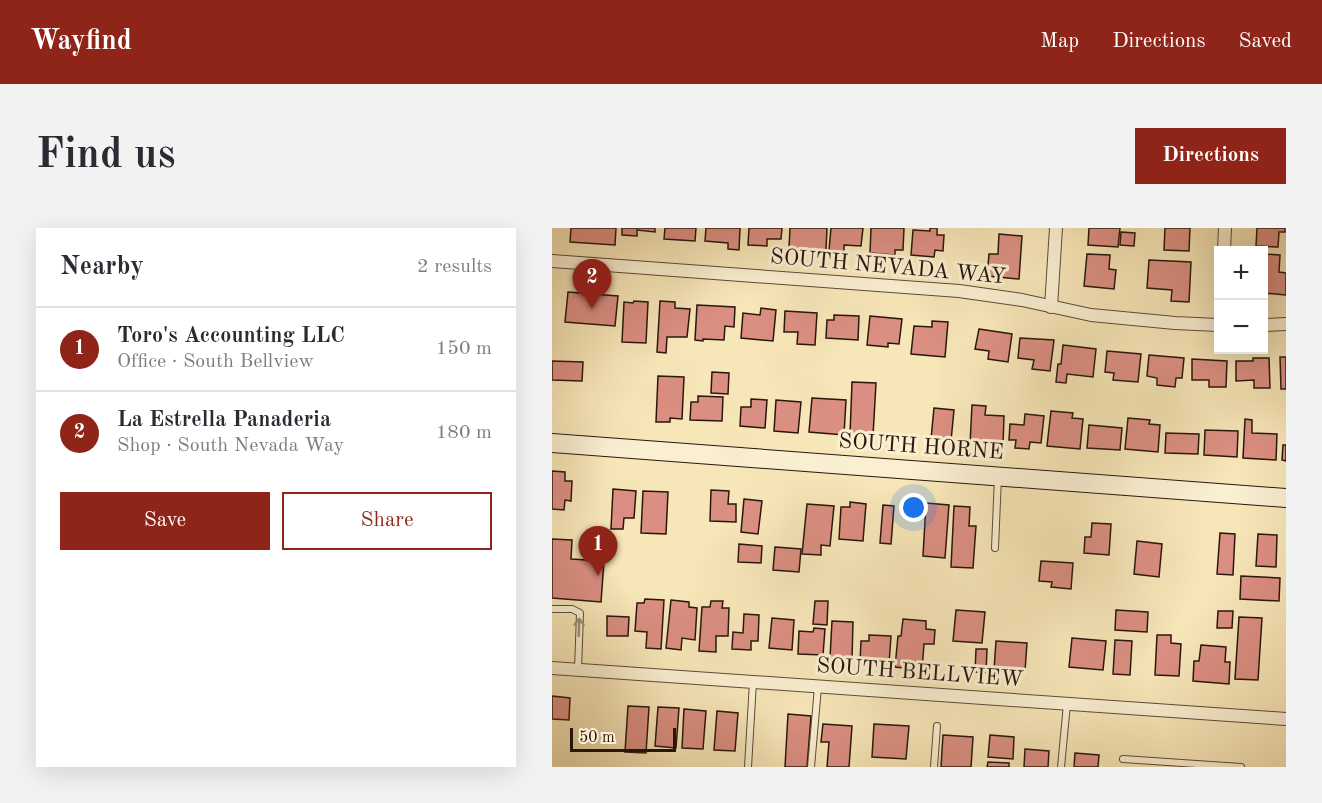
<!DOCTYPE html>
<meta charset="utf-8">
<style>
:root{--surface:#fff;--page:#f2f2f3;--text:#2b2b33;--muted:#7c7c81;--line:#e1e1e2;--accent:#8f2418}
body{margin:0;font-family:"Old Standard TT",serif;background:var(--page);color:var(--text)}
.controls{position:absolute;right:18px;top:18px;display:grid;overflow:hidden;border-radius:0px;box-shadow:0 6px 24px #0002}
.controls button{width:54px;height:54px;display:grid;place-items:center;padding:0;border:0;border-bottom:2px solid var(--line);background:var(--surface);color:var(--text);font:30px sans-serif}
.scale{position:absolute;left:18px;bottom:15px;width:106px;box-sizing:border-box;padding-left:6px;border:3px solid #29170c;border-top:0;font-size:16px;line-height:21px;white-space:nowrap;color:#29170c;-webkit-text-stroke:4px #faefd1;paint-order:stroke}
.you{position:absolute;left:362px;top:280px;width:21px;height:21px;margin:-15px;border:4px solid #fff;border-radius:50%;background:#1a73e8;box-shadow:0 0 0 9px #1a73e833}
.badge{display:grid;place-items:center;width:39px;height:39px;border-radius:50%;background:var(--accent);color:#fff;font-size:20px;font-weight:700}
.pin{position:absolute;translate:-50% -50px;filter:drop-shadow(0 2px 3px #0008)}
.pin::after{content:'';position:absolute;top:32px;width:21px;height:18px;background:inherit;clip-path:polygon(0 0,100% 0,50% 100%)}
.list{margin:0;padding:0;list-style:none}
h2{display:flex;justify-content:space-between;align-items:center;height:78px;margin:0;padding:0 24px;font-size:26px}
h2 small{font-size:20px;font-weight:400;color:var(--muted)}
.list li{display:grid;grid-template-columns:39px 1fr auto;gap:18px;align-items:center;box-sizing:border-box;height:84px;padding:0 24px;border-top:2px solid var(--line)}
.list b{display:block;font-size:22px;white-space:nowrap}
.list p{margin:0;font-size:20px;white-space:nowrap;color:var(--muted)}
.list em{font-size:20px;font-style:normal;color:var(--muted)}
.actions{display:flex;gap:12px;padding:18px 24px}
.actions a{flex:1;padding:14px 0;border:2px solid var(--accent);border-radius:0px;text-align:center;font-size:21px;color:var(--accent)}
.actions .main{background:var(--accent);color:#fff}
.map{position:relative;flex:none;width:734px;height:539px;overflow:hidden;border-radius:0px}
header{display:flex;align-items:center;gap:36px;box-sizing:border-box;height:84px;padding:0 30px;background:var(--accent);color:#fff}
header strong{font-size:28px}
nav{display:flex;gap:33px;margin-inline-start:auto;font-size:21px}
.intro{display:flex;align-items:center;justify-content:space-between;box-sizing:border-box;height:144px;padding:0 36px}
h1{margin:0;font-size:42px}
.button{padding:15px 27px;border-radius:0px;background:var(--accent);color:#fff;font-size:21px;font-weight:700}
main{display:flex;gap:36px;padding:0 36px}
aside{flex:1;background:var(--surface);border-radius:0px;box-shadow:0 6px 24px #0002}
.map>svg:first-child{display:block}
.building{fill:#db8f82;stroke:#29170c;stroke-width:1.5}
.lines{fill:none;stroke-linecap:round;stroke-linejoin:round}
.lane-casing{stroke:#5c4b37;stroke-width:8}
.street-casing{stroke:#5c4b37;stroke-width:14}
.secondary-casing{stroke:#29170c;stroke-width:20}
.lane{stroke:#faefd1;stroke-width:6}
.street{stroke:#faefd1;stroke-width:12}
.secondary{stroke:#faefd1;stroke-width:18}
.oneway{stroke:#9c8e78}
.labels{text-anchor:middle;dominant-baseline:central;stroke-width:6;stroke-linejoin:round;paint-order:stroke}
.street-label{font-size:22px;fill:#29170c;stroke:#faefd1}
</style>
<header>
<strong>Wayfind</strong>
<nav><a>Map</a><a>Directions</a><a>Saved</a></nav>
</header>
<div class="intro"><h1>Find us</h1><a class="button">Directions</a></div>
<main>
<aside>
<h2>Nearby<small>2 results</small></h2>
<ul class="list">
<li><span class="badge">1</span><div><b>Toro's Accounting LLC</b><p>Office · South Bellview</p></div><em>150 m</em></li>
<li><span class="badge">2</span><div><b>La Estrella Panaderia</b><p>Shop · South Nevada Way</p></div><em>180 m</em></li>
</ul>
<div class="actions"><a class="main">Save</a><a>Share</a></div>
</aside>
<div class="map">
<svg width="734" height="539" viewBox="0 0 734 539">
<rect width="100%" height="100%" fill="#f7e6b8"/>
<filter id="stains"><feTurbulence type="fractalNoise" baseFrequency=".00333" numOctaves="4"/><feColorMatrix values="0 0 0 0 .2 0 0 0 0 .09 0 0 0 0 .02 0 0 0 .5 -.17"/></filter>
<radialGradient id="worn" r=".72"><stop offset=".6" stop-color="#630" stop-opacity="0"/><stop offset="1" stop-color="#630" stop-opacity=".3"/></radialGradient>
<!-- building -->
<g class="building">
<path d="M 19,0 L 64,0 L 63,17 L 18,14 Z"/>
<path d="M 70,0 L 103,0 L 103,4 L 85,2 L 85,8 L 70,7 Z"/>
<path d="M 113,0 L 144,0 L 143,13 L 112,11 Z"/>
<path d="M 154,0 L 188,0 L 187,22 L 176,21 L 176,15 L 153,13 Z"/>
<path d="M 197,0 L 230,0 L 229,11 L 215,11 L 215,18 L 196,17 Z"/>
<path d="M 238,0 L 275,0 L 274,22 L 237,20 Z"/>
<path d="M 279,0 L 311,0 L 309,18 L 292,17 L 292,23 L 277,22 Z"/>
<path d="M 319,0 L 352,0 L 351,22 L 343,22 L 343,27 L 318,25 Z"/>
<path d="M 378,0 L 385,0 L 385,7 L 392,7 L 391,23 L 383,22 L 382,29 L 359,27 L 361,2 L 378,3 Z"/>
<path d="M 537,0 L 568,0 L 566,19 L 536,17 Z"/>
<path d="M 613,0 L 638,0 L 637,23 L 612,22 Z"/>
<path d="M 705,0 L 733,0 L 733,4 L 727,4 L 726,19 L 704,18 Z"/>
<path d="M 569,4 L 583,5 L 582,18 L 568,17 Z"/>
<path d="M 447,6 L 470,8 L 467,51 L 435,48 L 437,26 L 446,26 Z"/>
<path d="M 535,26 L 558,27 L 557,41 L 564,42 L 562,61 L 532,58 Z"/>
<path d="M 712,26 L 728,27 L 727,44 L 734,45 L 734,67 L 712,65 Z"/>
<path d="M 597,32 L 639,34 L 637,74 L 619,73 L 620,62 L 595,60 Z"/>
<path d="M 16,64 L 66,68 L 63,98 L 13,94 Z"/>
<path d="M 82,73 L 96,74 L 94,115 L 70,114 L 72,74 L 81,75 Z"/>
<path d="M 108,73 L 123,74 L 123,80 L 138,81 L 135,109 L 115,109 L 114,125 L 105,124 Z"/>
<path d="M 145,77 L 183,79 L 182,99 L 173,98 L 172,112 L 151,111 L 151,113 L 143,112 Z"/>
<path d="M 209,80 L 224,82 L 221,113 L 189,110 L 191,85 L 208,87 Z"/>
<path d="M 233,83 L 265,85 L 263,117 L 245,116 L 246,104 L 232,104 Z"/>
<path d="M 282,87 L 307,88 L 306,112 L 274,110 L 275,92 L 282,92 Z"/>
<path d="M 318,88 L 350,91 L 347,116 L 336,115 L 336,119 L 315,117 Z"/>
<path d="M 380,93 L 396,94 L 393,129 L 359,126 L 362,98 L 380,99 Z"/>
<path d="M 427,101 L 460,106 L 456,134 L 436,131 L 437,123 L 423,121 Z"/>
<path d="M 468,110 L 502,112 L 498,143 L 480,141 L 482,132 L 466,130 Z"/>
<path d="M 511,117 L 544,121 L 541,149 L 515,146 L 514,155 L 504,154 L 506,136 L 509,136 Z"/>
<path d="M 555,123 L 589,126 L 586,154 L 561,152 L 562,145 L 553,144 Z"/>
<path d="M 597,127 L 632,130 L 630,150 L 624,150 L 623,159 L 605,157 L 605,150 L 595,148 Z"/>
<path d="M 728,129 L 734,129 L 734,161 L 729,161 Z"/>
<path d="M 701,130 L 717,130 L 718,160 L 702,160 L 702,152 L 684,153 L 684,133 L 701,133 Z"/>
<path d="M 640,131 L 675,133 L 674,159 L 657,159 L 657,152 L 640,152 Z"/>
<path d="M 0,133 L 31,134 L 30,153 L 0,152 Z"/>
<path d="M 160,144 L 177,145 L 176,166 L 159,165 Z"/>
<path d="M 106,148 L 132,149 L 130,191 L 118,190 L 118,194 L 104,194 Z"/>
<path d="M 300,154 L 324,155 L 321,208 L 298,207 Z"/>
<path d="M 146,168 L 171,169 L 170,193 L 138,192 L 139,174 L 146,174 Z"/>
<path d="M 260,170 L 294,172 L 292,207 L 257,204 Z"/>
<path d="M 199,171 L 215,172 L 213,200 L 188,198 L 189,179 L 199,179 Z"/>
<path d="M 224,172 L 249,174 L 246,205 L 222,203 Z"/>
<path d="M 420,177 L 434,178 L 433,187 L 452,188 L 451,218 L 418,216 Z"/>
<path d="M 382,180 L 402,182 L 399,213 L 379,211 Z"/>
<path d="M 499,183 L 521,185 L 520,190 L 531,191 L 528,221 L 495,218 Z"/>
<path d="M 473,186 L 492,188 L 489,215 L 478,214 L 477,221 L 463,220 L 464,212 L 457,212 L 458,196 L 472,197 Z"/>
<path d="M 576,190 L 598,192 L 597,196 L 608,197 L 606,224 L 573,221 Z"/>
<path d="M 693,191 L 700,192 L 700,205 L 725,206 L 724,232 L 691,230 Z"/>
<path d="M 537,197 L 570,200 L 568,222 L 535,220 Z"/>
<path d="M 653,202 L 686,203 L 685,229 L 652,227 Z"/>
<path d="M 614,205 L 647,206 L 646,226 L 613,225 Z"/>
<path d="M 731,217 L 734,217 L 734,233 L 730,232 Z"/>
<path d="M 0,243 L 13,244 L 13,253 L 20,253 L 19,273 L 13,272 L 12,282 L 0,281 Z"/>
<path d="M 61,261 L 84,263 L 82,290 L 72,290 L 71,301 L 59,301 Z"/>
<path d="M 159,262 L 177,263 L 176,276 L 184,276 L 184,294 L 158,293 Z"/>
<path d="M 91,263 L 116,264 L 114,306 L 89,305 Z"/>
<path d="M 192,271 L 210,273 L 206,306 L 189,304 Z"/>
<path d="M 298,274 L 314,276 L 311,313 L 287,311 L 289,279 L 298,279 Z"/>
<path d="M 374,275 L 397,277 L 393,330 L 371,328 Z"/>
<path d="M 255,276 L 282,278 L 278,318 L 269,317 L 269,327 L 250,326 Z"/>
<path d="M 331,277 L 342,278 L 339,316 L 328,315 Z"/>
<path d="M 402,278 L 418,279 L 417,298 L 424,298 L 421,340 L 399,339 Z"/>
<path d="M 540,295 L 559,296 L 557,327 L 532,325 L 533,309 L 539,309 Z"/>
<path d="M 668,305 L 683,306 L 681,347 L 665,346 Z"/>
<path d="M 706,306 L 725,307 L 724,339 L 704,338 Z"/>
<path d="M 0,311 L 20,312 L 19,331 L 52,333 L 49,374 L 0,370 Z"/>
<path d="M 585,313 L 610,316 L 607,349 L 582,346 Z"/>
<path d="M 187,316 L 210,318 L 209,335 L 186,334 Z"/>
<path d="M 223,319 L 249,321 L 247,344 L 221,342 Z"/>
<path d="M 489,333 L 521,335 L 519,361 L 499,359 L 500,354 L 487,353 Z"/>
<path d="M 689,348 L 728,350 L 727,373 L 688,371 Z"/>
<path d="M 93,371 L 112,372 L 109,421 L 94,420 L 95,404 L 83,403 L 85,375 L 92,375 Z"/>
<path d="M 119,372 L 137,374 L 137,379 L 145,380 L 143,412 L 130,410 L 129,422 L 114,420 Z"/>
<path d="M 159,373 L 171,373 L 170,380 L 177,380 L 176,408 L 164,408 L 164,424 L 147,423 L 150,379 L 158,379 Z"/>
<path d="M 263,373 L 276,373 L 275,397 L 261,396 Z"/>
<path d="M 404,382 L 433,384 L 430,415 L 401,413 Z"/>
<path d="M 564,382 L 596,384 L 595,404 L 563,402 Z"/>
<path d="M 666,383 L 681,383 L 680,400 L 665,400 Z"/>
<path d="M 192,386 L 207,387 L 206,413 L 199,413 L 199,422 L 180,421 L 181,404 L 191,405 Z"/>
<path d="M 55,388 L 77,389 L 76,408 L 55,408 Z"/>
<path d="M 687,389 L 710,390 L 706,452 L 683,451 Z"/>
<path d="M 220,390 L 242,392 L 240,422 L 217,420 Z"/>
<path d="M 351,391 L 374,393 L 374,401 L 383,402 L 382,416 L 372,416 L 370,442 L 343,439 L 346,408 L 349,408 Z"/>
<path d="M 280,393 L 301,394 L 300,431 L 278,430 Z"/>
<path d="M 262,400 L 273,401 L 271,427 L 246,426 L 247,403 L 261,404 Z"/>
<path d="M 317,407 L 339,408 L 337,436 L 308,434 L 309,413 L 317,413 Z"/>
<path d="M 605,407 L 619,407 L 619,415 L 629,416 L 627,448 L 603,447 Z"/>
<path d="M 520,410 L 554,413 L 551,442 L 517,439 Z"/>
<path d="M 563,412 L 580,413 L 578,447 L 561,446 Z"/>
<path d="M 444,413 L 475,415 L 473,443 L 442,442 Z"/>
<path d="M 649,417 L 674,419 L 673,434 L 678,434 L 677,456 L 641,453 L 642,433 L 647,433 Z"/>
<path d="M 424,421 L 435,421 L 434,445 L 423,444 Z"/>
<path d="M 0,468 L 18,470 L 17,492 L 0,491 Z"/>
<path d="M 76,478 L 97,479 L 94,525 L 73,524 Z"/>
<path d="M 106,479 L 127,480 L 124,520 L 103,518 Z"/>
<path d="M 132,481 L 154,483 L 151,521 L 130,520 Z"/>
<path d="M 165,483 L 186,485 L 183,523 L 162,522 Z"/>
<path d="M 236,486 L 259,488 L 255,539 L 233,539 Z"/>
<path d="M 271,496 L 300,498 L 297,539 L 275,539 L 277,514 L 269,514 Z"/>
<path d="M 322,496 L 357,498 L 354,531 L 320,529 Z"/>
<path d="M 391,507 L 421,509 L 419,539 L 389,539 Z"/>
<path d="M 438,507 L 462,509 L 461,531 L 436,529 Z"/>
<path d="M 473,521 L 497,523 L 496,539 L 472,539 Z"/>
<path d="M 523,525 L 547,527 L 546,539 L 522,539 Z"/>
<path d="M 436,534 L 457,535 L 457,539 L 435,539 Z"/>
</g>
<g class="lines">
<!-- lane casing -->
<g class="lane-casing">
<g id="lane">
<path d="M 443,320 L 446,249"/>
<path d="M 0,381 L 20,381 L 28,385 L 26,442"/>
<path d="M 571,531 L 689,539"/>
<path d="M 196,539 L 201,454"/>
<path d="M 259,539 L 266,459"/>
<path d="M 382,539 L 385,498"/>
<path d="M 509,539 L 515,476"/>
</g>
</g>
<!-- street casing -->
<g class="street-casing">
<g id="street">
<path d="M 672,22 L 673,0"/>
<path d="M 0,33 L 407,63 L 470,72 L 539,87 L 623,95 L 666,97"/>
<path d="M 499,79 L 504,0"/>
<path d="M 712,97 L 734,96"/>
<path d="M 0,440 L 734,491"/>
</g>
</g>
<!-- secondary casing -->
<g class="secondary-casing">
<path id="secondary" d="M 0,215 L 734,270"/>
</g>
<!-- lane -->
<use href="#lane" class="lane"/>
<!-- street -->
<use href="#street" class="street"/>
<!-- secondary -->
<use href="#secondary" class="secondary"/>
</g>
<!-- one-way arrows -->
<defs><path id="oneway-shaft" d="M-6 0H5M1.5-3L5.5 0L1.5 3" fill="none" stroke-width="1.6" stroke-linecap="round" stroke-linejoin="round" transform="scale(1.5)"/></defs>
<use class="oneway" href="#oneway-shaft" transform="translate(27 399) rotate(-88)"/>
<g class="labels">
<!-- street labels -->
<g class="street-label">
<text transform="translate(336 39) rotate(5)">SOUTH NEVADA WAY</text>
<text transform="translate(369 219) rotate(4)">SOUTH HORNE</text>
<text transform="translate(368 445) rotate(4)">SOUTH BELLVIEW</text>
</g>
</g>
<rect width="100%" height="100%" filter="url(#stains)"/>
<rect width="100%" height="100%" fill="url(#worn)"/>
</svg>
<div class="controls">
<button>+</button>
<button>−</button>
</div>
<div class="scale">50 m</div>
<div class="you"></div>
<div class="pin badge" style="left:46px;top:348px">1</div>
<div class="pin badge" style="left:40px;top:81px">2</div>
</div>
</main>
